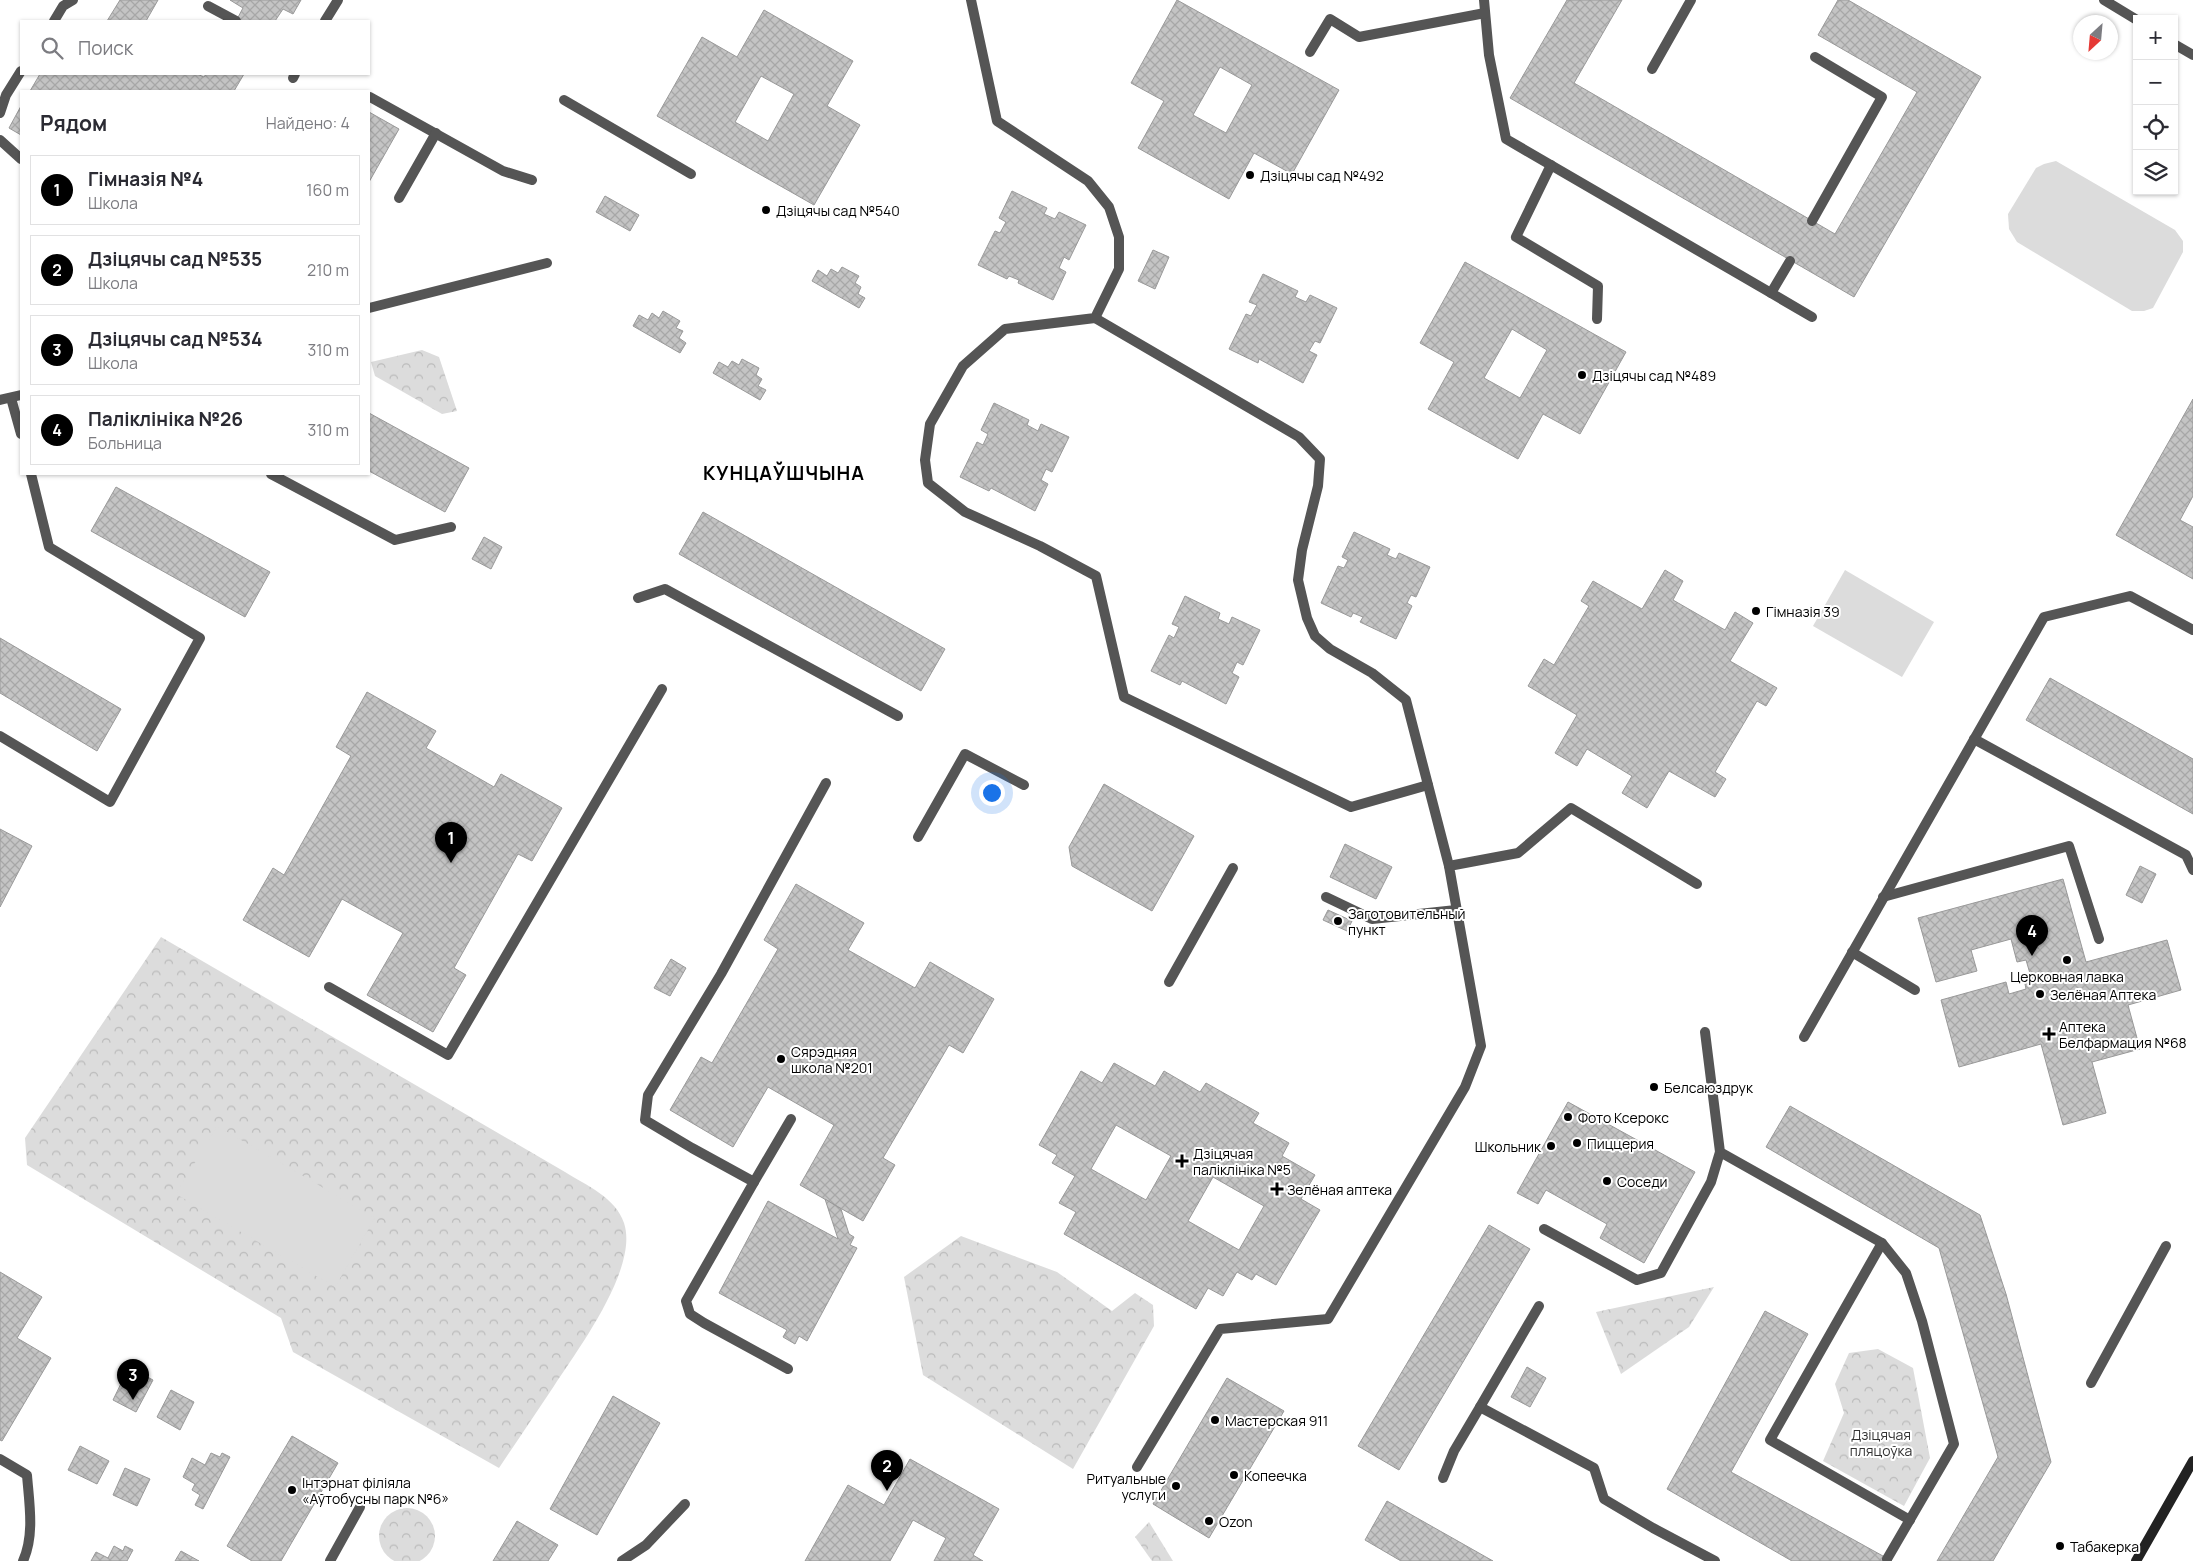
<!DOCTYPE html>
<html lang="ru">
<meta charset="utf-8">
<style>
:root{--surface:#fff;--page:#f7f7f7;--text:#2b2b33;--muted:#7c7c81;--line:#e1e1e2;--accent:#000}
body{margin:0;font-family:Manrope,sans-serif;background:var(--page);color:var(--text)}
.controls{position:absolute;right:15px;top:15px;display:grid;overflow:hidden;border-radius:0px;box-shadow:0 1px 4px #0004}
.controls button{width:45px;height:45px;display:grid;place-items:center;padding:0;border:0;border-bottom:1px solid var(--line);background:var(--surface);color:var(--text);font:25px sans-serif}
.compass{position:absolute;left:2073px;top:15px;width:45px;height:45px;border-radius:50%;background:var(--surface);box-shadow:0 1px 4px #0004;rotate:206deg}
.you{position:absolute;left:991px;top:792px;width:18px;height:18px;margin:-12px;border:4px solid #fff;border-radius:50%;background:#1a73e8;box-shadow:0 0 0 8px #1a73e833}
.badge{display:grid;place-items:center;width:32px;height:32px;border-radius:50%;background:var(--accent);color:#fff;font-size:16px;font-weight:700}
.pin{position:absolute;translate:-50% -41px;filter:drop-shadow(0 1px 2px #0008)}
.pin::after{content:'';position:absolute;top:26px;width:18px;height:15px;background:inherit;clip-path:polygon(0 0,100% 0,50% 100%)}
.list{margin:0;padding:0;list-style:none}
h2{display:flex;justify-content:space-between;align-items:center;height:65px;margin:0;padding:0 20px;font-size:21px}
h2 small{font-size:16px;font-weight:400;color:var(--muted)}
.list li{display:grid;grid-template-columns:32px 1fr auto;gap:15px;align-items:center;box-sizing:border-box;height:70px;margin:0 10px 10px;padding:0 10px;border:1px solid var(--line);border-radius:0px}
.list b{display:block;font-size:19px;white-space:nowrap}
.list p{margin:0;font-size:16px;white-space:nowrap;color:var(--muted)}
.list em{font-size:16px;font-style:normal;color:var(--muted)}
.icon{flex:none;width:28px;height:28px;fill:none;stroke:currentColor;stroke-width:2;stroke-linecap:round;stroke-linejoin:round}
.map{position:relative;flex:none;width:2193px;height:1561px;overflow:hidden}
.search{position:absolute;background:var(--surface);box-shadow:0 1px 4px #0004;left:20px;top:20px;width:350px;height:55px;display:flex;align-items:center;gap:12px;box-sizing:border-box;padding:0 18px;border-radius:0px;color:var(--muted);font-size:19px}
.panel{position:absolute;background:var(--surface);box-shadow:0 1px 4px #0004;left:20px;top:90px;width:350px;height:385px;border-radius:0px}
.map>svg:first-child{display:block}
.forest{fill:url(#forest-crowns)}
.pitch{fill:#dcdcdc}
.building{fill:url(#building-cross-hatch);stroke:#999;fill-rule:evenodd}
.lines{fill:none;stroke-linecap:round;stroke-linejoin:round}
.service{stroke:#555;stroke-width:10}
.secondary{stroke:#222;stroke-width:10}
.poi-dot{fill:#000;stroke:#fff;stroke-width:2}
.labels{text-anchor:middle;dominant-baseline:central;stroke-width:4;stroke-linejoin:round;paint-order:stroke}
.poi-label{font-size:14px;fill:#000;stroke:#fff;text-anchor:start}
.park-label{font-size:14px;fill:#333;stroke:#fff}
.district-label{font-size:19px;font-weight:bold;letter-spacing:1px;fill:#000;stroke:#fff}
</style>
<div class="map">
<svg width="2193" height="1561" viewBox="0 0 2193 1561">
<defs>
<pattern id="forest-crowns" width="20" height="18" patternUnits="userSpaceOnUse" patternTransform="scale(1.25)"><rect width="20" height="18" fill="#dcdcdc"/><path d="M2 6a3 3 0 1 1 6 0M12 15a3 3 0 1 1 6 0" fill="none" stroke="#bbb"/></pattern>
<pattern id="building-cross-hatch" width="8" height="8" patternUnits="userSpaceOnUse" patternTransform="scale(1.25)"><rect width="8" height="8" fill="#c4c4c4"/><path d="M0 0l8 8M0 8l8-8" fill="none" stroke="#a7a7a7"/></pattern>
</defs>
<rect width="100%" height="100%" fill="#fff"/>
<!-- forest -->
<g class="forest">
<path d="M 422,350 L 439,357 L 457,411 L 442,414 L 375,376 L 371,362 Z"/>
<path d="M 161,937 L 565,1172 C 586,1185 616,1198 624,1223 C 639,1268 578,1349 554,1386 C 536,1413 517,1441 499,1468 L 293,1352 L 281,1318 L 27,1165 L 25,1138 Z"/>
<path d="M 961,1236 L 1057,1272 L 1112,1311 L 1135,1293 L 1153,1305 L 1154,1326 L 1073,1469 L 923,1375 L 904,1277 Z"/>
<path d="M 1714,1287 L 1689,1327 L 1621,1374 L 1596,1312 Z"/>
<path d="M 1878,1349 L 1913,1368 L 1930,1458 L 1904,1506 L 1823,1461 L 1844,1413 L 1835,1384 L 1849,1353 Z"/>
<circle cx="407" cy="1536" r="28"/>
<path d="M 1149,1522 L 1173,1561 L 1152,1561 L 1135,1537 Z"/>
</g>
<!-- pitch -->
<g class="pitch">
<path d="M 2056,161 L 2175,230 L 2183,241 L 2183,252 L 2153,308 L 2144,311 L 2132,311 L 2017,242 L 2009,229 L 2008,214 L 2036,168 L 2044,164 Z"/>
<path d="M 1845,570 L 1934,622 L 1902,677 L 1813,626 Z"/>
<path d="M 217,1126 L 375,1218 L 335,1287 L 176,1194 Z"/>
</g>
<!-- building -->
<g class="building">
<path d="M 120,0 L 158,0 L 146,21 L 107,21 Z"/>
<path d="M 230,0 L 301,0 L 293,14 L 283,9 L 275,21 L 236,21 L 243,8 Z"/>
<path d="M 1177,0 L 1339,90 L 1292,174 L 1254,153 L 1229,199 L 1138,148 L 1164,101 L 1131,83 ZM 1220,67 L 1252,85 L 1226,133 L 1193,115 Z"/>
<path d="M 1567,0 L 1622,0 L 1574,83 L 1835,234 L 1917,92 L 1818,35 L 1838,0 L 1848,0 L 1981,77 L 1854,297 L 1510,98 Z"/>
<path d="M 764,10 L 853,61 L 827,106 L 860,125 L 814,205 L 657,116 L 702,37 L 737,57 ZM 761,76 L 794,94 L 768,141 L 735,122 Z"/>
<path d="M 40,74 L 197,74 L 204,77 L 206,74 L 244,74 L 234,91 L 30,91 Z"/>
<path d="M 21,106 L 21,135 L 9,128 Z"/>
<path d="M 369,112 L 399,129 L 369,182 Z"/>
<path d="M 1012,191 L 1047,208 L 1044,214 L 1055,219 L 1059,212 L 1086,225 L 1069,260 L 1064,257 L 1059,268 L 1066,272 L 1053,300 L 1018,283 L 1019,280 L 1009,276 L 1007,279 L 978,265 L 995,231 L 1000,233 L 1006,222 L 999,218 Z"/>
<path d="M 605,196 L 639,215 L 630,231 L 596,212 Z"/>
<path d="M 1153,250 L 1169,257 L 1155,289 L 1138,281 Z"/>
<path d="M 1465,262 L 1626,352 L 1580,434 L 1543,414 L 1518,459 L 1428,409 L 1454,362 L 1420,343 ZM 1512,329 L 1547,350 L 1520,398 L 1484,378 Z"/>
<path d="M 842,267 L 859,276 L 855,283 L 861,287 L 858,294 L 865,298 L 859,308 L 812,281 L 818,270 L 827,276 L 831,269 L 838,273 Z"/>
<path d="M 1263,274 L 1298,291 L 1295,297 L 1306,302 L 1310,295 L 1337,308 L 1320,343 L 1315,341 L 1309,351 L 1317,355 L 1303,383 L 1259,359 L 1258,363 L 1229,349 L 1246,314 L 1251,316 L 1257,305 L 1249,302 Z"/>
<path d="M 663,311 L 680,321 L 676,328 L 683,331 L 679,338 L 686,343 L 680,353 L 633,326 L 639,315 L 648,320 L 652,313 L 659,318 Z"/>
<path d="M 742,359 L 759,368 L 756,375 L 762,379 L 758,386 L 766,390 L 760,400 L 713,373 L 719,362 L 728,367 L 732,361 L 739,365 Z"/>
<path d="M 2193,399 L 2193,496 L 2180,520 L 2193,527 L 2193,579 L 2116,535 Z"/>
<path d="M 994,403 L 1029,420 L 1027,425 L 1038,431 L 1041,424 L 1069,437 L 1052,472 L 1046,469 L 1041,480 L 1048,484 L 1035,511 L 991,488 L 989,491 L 960,477 L 977,442 L 983,445 L 988,434 L 981,430 Z"/>
<path d="M 369,413 L 469,468 L 445,512 L 369,471 Z"/>
<path d="M 116,487 L 270,572 L 245,617 L 91,531 Z"/>
<path d="M 703,512 L 945,649 L 921,691 L 679,554 Z"/>
<path d="M 1354,532 L 1390,549 L 1387,555 L 1396,559 L 1399,553 L 1430,567 L 1416,597 L 1411,595 L 1407,603 L 1412,606 L 1396,639 L 1360,622 L 1363,617 L 1353,613 L 1351,617 L 1321,603 L 1338,566 L 1344,568 L 1348,560 L 1342,557 Z"/>
<path d="M 484,537 L 502,547 L 491,569 L 472,559 Z"/>
<path d="M 1665,570 L 1683,581 L 1673,600 L 1725,630 L 1735,612 L 1753,623 L 1730,661 L 1777,688 L 1766,706 L 1757,701 L 1715,772 L 1726,779 L 1715,797 L 1669,771 L 1647,808 L 1622,793 L 1632,776 L 1587,749 L 1577,766 L 1555,753 L 1577,715 L 1528,686 L 1544,659 L 1554,665 L 1589,606 L 1581,601 L 1593,581 L 1642,609 Z"/>
<path d="M 1185,596 L 1220,613 L 1218,619 L 1229,624 L 1232,617 L 1260,630 L 1243,665 L 1237,662 L 1232,673 L 1239,677 L 1226,704 L 1182,681 L 1180,685 L 1151,671 L 1169,635 L 1174,638 L 1179,627 L 1172,624 Z"/>
<path d="M 0,638 L 121,709 L 97,751 L 0,693 Z"/>
<path d="M 2050,678 L 2193,759 L 2193,814 L 2026,720 Z"/>
<path d="M 367,692 L 436,731 L 426,748 L 494,787 L 501,774 L 562,808 L 532,861 L 518,854 L 454,968 L 466,975 L 433,1032 L 367,995 L 403,933 L 342,899 L 309,957 L 243,920 L 273,868 L 284,875 L 351,756 L 336,747 Z"/>
<path d="M 1104,784 L 1194,836 L 1152,911 L 1072,866 L 1069,847 Z"/>
<path d="M 0,829 L 32,846 L 0,907 Z"/>
<path d="M 1345,844 L 1392,867 L 1376,899 L 1330,877 Z"/>
<path d="M 2140,866 L 2156,874 L 2142,903 L 2126,895 Z"/>
<path d="M 2063,879 L 2086,962 L 2167,940 L 2181,990 L 2128,1005 L 2140,1049 L 2092,1062 L 2106,1113 L 2063,1125 L 2041,1044 L 1959,1067 L 1941,1000 L 2006,982 L 2009,994 L 2026,989 L 2024,979 L 2031,977 L 2026,960 L 2017,962 L 2011,939 L 1971,950 L 1977,971 L 1936,982 L 1918,918 Z"/>
<path d="M 796,884 L 864,923 L 848,950 L 915,988 L 930,962 L 994,999 L 963,1053 L 949,1045 L 883,1158 L 895,1165 L 863,1221 L 800,1185 L 834,1125 L 768,1087 L 733,1147 L 670,1110 L 701,1057 L 712,1063 L 778,949 L 764,940 Z"/>
<path d="M 1328,910 L 1352,921 L 1347,931 L 1323,920 Z"/>
<path d="M 671,959 L 686,968 L 670,996 L 654,988 Z"/>
<path d="M 1114,1063 L 1155,1086 L 1164,1071 L 1200,1092 L 1206,1083 L 1259,1113 L 1253,1123 L 1289,1143 L 1282,1156 L 1315,1175 L 1301,1199 L 1320,1210 L 1276,1285 L 1256,1274 L 1252,1280 L 1237,1272 L 1223,1296 L 1208,1288 L 1196,1309 L 1064,1234 L 1076,1212 L 1059,1203 L 1075,1176 L 1052,1163 L 1057,1155 L 1039,1145 L 1081,1071 L 1102,1083 ZM 1116,1125 L 1171,1156 L 1146,1200 L 1091,1169 ZM 1213,1177 L 1264,1206 L 1239,1250 L 1188,1221 Z"/>
<path d="M 1568,1102 L 1695,1172 L 1644,1263 L 1600,1238 L 1607,1224 L 1546,1190 L 1538,1204 L 1517,1193 Z"/>
<path d="M 1790,1106 L 1980,1215 L 2006,1294 L 2051,1462 L 1993,1561 L 1937,1561 L 1998,1457 L 1939,1248 L 1766,1147 Z"/>
<path d="M 825,1199 L 841,1209 L 849,1234 L 854,1237 L 850,1245 L 857,1248 L 807,1341 L 799,1336 L 795,1344 L 783,1337 L 787,1330 L 719,1293 L 768,1201 L 838,1239 Z"/>
<path d="M 1489,1225 L 1530,1249 L 1399,1470 L 1358,1446 Z"/>
<path d="M 0,1272 L 42,1297 L 17,1338 L 51,1358 L 2,1441 L 0,1440 Z"/>
<path d="M 1765,1311 L 1808,1334 L 1731,1472 L 1892,1561 L 1792,1561 L 1667,1489 Z"/>
<path d="M 129,1367 L 153,1380 L 136,1412 L 113,1400 Z"/>
<path d="M 1527,1367 L 1546,1378 L 1530,1407 L 1511,1397 Z"/>
<path d="M 1227,1378 L 1284,1411 L 1209,1538 L 1153,1504 Z"/>
<path d="M 171,1390 L 194,1402 L 180,1430 L 157,1417 Z"/>
<path d="M 613,1396 L 660,1423 L 597,1535 L 550,1509 Z"/>
<path d="M 292,1436 L 338,1463 L 281,1561 L 252,1561 L 227,1546 Z"/>
<path d="M 80,1446 L 109,1461 L 97,1484 L 68,1470 Z"/>
<path d="M 211,1453 L 220,1457 L 222,1453 L 230,1457 L 203,1509 L 195,1505 L 200,1495 L 192,1490 L 195,1484 L 183,1477 L 192,1458 L 205,1465 Z"/>
<path d="M 910,1459 L 999,1509 L 973,1555 L 983,1561 L 934,1561 L 946,1538 L 913,1520 L 890,1561 L 805,1561 L 848,1485 L 884,1505 Z"/>
<path d="M 125,1468 L 150,1479 L 137,1506 L 113,1495 Z"/>
<path d="M 1387,1501 L 1493,1561 L 1401,1561 L 1365,1540 Z"/>
<path d="M 517,1521 L 558,1545 L 548,1561 L 493,1561 Z"/>
<path d="M 114,1546 L 123,1551 L 125,1546 L 133,1550 L 127,1561 L 91,1561 L 96,1552 L 108,1558 Z"/>
<path d="M 181,1551 L 199,1561 L 175,1561 Z"/>
</g>
<g class="lines">
<!-- service -->
<g class="service">
<path d="M 971,0 L 997,121 L 1088,181 L 1109,207 L 1119,237 L 1119,269 L 1095,318 L 1005,329 L 963,366 L 930,424 L 925,460 L 928,483 L 965,512 L 1040,546 L 1096,576 L 1124,697 L 1351,807 L 1428,785"/>
<path d="M 1484,0 L 1489,55 L 1506,139 L 1771,293 L 1790,261"/>
<path d="M 2104,0 L 2137,20"/>
<path d="M 208,6 L 236,21"/>
<path d="M 54,21 L 63,6 L 73,0"/>
<path d="M 325,21 L 338,0"/>
<path d="M 2174,44 L 2193,55"/>
<path d="M 1310,52 L 1330,19 L 1359,37 L 1485,13"/>
<path d="M 1652,69 L 1691,0"/>
<path d="M 293,78 L 295,74"/>
<path d="M 370,97 L 503,171 L 532,180"/>
<path d="M 564,100 L 691,174"/>
<path d="M 0,113 L 6,95 L 21,71"/>
<path d="M 0,140 L 21,159"/>
<path d="M 1551,165 L 1516,237 L 1598,286 L 1597,319"/>
<path d="M 399,198 L 436,133"/>
<path d="M 1812,221 L 1882,97 L 1815,57"/>
<path d="M 1771,293 L 1812,317"/>
<path d="M 369,308 L 547,263"/>
<path d="M 1095,318 L 1299,437 L 1320,459 L 1318,486 L 1302,550 L 1298,580 L 1307,618 L 1315,636 L 1330,649 L 1372,673 L 1406,700 L 1449,866"/>
<path d="M 11,398 L 21,434"/>
<path d="M 0,400 L 21,395"/>
<path d="M 271,474 L 395,540 L 451,527"/>
<path d="M 638,598 L 665,589 L 898,716"/>
<path d="M 0,736 L 110,802 L 200,638 L 49,547 L 31,474"/>
<path d="M 1974,739 L 2186,855 L 2193,870"/>
<path d="M 918,837 L 965,754 L 1024,785"/>
<path d="M 1326,897 L 1372,919 L 1456,910"/>
<path d="M 1883,897 L 2069,846 L 2099,939"/>
<path d="M 1852,952 L 1915,990"/>
<path d="M 1169,982 L 1233,868"/>
<path d="M 329,987 L 448,1055 L 662,689"/>
<path d="M 1705,1032 L 1720,1152 L 1882,1243 L 1906,1273 L 1922,1321 L 1954,1444 L 1887,1559"/>
<path d="M 1804,1037 L 2044,617 L 2130,596 L 2193,630"/>
<path d="M 754,1182 L 791,1119"/>
<path d="M 1544,1229 L 1637,1280 L 1661,1273 L 1711,1182 L 1720,1152"/>
<path d="M 1882,1243 L 1770,1440 L 1910,1520"/>
<path d="M 1539,1306 L 1480,1407 L 1594,1468 L 1604,1499 L 1653,1528 L 1715,1561"/>
<path d="M 788,1369 L 704,1323 L 690,1314 L 686,1301 L 754,1182 L 692,1148 L 645,1120 L 648,1095 L 721,974 L 826,783"/>
<path d="M 2091,1383 L 2166,1246"/>
<path d="M 0,1459 L 27,1475 C 29,1502 35,1535 23,1561"/>
<path d="M 1137,1467 L 1220,1329 L 1328,1319 L 1465,1087 L 1481,1046 L 1449,866 L 1518,853 L 1571,808 L 1697,884"/>
<path d="M 1443,1478 L 1454,1451 L 1480,1407"/>
<path d="M 330,1561 L 360,1507"/>
<path d="M 622,1561 L 646,1545 L 685,1504"/>
</g>
<!-- secondary -->
<path class="secondary" d="M 2136,1561 L 2193,1461"/>
</g>
<!-- markers -->
<g class="poi-dot">
<circle cx="1250" cy="175" r="5"/>
<circle cx="766" cy="210" r="5"/>
<circle cx="1582" cy="375" r="5"/>
<circle cx="1756" cy="611" r="5"/>
<circle cx="1338" cy="921" r="5"/>
<circle cx="2067" cy="960" r="5"/>
<circle cx="2040" cy="994" r="5"/>
<path d="M2046.5 1026.5h5v5h5v5h-5v5h-5v-5h-5v-5h5z"/>
<circle cx="781" cy="1059" r="5"/>
<circle cx="1654" cy="1087" r="5"/>
<circle cx="1568" cy="1117" r="5"/>
<circle cx="1577" cy="1143" r="5"/>
<circle cx="1551" cy="1146" r="5"/>
<path d="M1179.5 1153.5h5v5h5v5h-5v5h-5v-5h-5v-5h5z"/>
<circle cx="1607" cy="1181" r="5"/>
<path d="M1274.5 1181.5h5v5h5v5h-5v5h-5v-5h-5v-5h5z"/>
<circle cx="1215" cy="1420" r="5"/>
<circle cx="1234" cy="1475" r="5"/>
<circle cx="1176" cy="1486" r="5"/>
<circle cx="292" cy="1490" r="5"/>
<circle cx="1209" cy="1521" r="5"/>
<circle cx="2060" cy="1546" r="5"/>
</g>
<g class="labels">
<!-- poi labels -->
<g class="poi-label">
<text x="1260" y="175">Дзіцячы сад №492</text>
<text x="776" y="210">Дзіцячы сад №540</text>
<text x="1592" y="375">Дзіцячы сад №489</text>
<text x="1766" y="611">Гімназія 39</text>
<text x="1348" y="913">Заготовительный<tspan x="1348" dy="16">пункт</tspan></text>
<text x="2067" y="976" text-anchor="middle">Церковная лавка</text>
<text x="2050" y="994">Зелёная Аптека</text>
<text x="2059" y="1026">Аптека<tspan x="2059" dy="16">Белфармация №68</tspan></text>
<text x="791" y="1051">Сярэдняя<tspan x="791" dy="16">школа №201</tspan></text>
<text x="1664" y="1087">Белсаюздрук</text>
<text x="1578" y="1117">Фото Ксерокс</text>
<text x="1587" y="1143">Пиццерия</text>
<text x="1541" y="1146" text-anchor="end">Школьник</text>
<text x="1193" y="1153">Дзіцячая<tspan x="1193" dy="16">паліклініка №5</tspan></text>
<text x="1617" y="1181">Соседи</text>
<text x="1287" y="1189">Зелёная аптека</text>
<text x="1225" y="1420">Мастерская 911</text>
<text x="1244" y="1475">Копеечка</text>
<text x="1166" y="1478" text-anchor="end">Ритуальные<tspan x="1166" dy="16">услуги</tspan></text>
<text x="302" y="1482">Інтэрнат філіяла<tspan x="302" dy="16">«Аўтобусны парк №6»</tspan></text>
<text x="1219" y="1521">Ozon</text>
<text x="2070" y="1546">Табакерка</text>
</g>
<!-- park labels -->
<g class="park-label">
<text x="1881" y="1434">Дзіцячая<tspan x="1881" dy="16">пляцоўка</tspan></text>
</g>
<!-- district labels -->
<g class="district-label">
<text x="784" y="473">КУНЦАЎШЧЫНА</text>
</g>
</g>
</svg>
<div class="controls">
<button>+</button>
<button>−</button>
<button><svg class="icon" aria-label="locate" viewBox="0 0 24 24"><circle cx="12" cy="12" r="6"/><path d="M12 2v4M12 18v4M2 12h4M18 12h4"/></svg></button>
<button><svg class="icon" aria-label="layers" viewBox="0 0 24 24"><path d="M12 4l9 5-9 5-9-5zM3 14l9 5 9-5"/></svg></button>
</div>
<svg class="compass" viewBox="-18 -18 36 36"><path d="M0-13l5 13h-10z" fill="#e53935"/><path d="M0 13l5-13h-10z" fill="#7c7c81"/></svg>
<div class="you"></div>
<div class="pin badge" style="left:451px;top:863px">1</div>
<div class="pin badge" style="left:887px;top:1491px">2</div>
<div class="pin badge" style="left:133px;top:1400px">3</div>
<div class="pin badge" style="left:2032px;top:956px">4</div>
<div class="search"><svg class="icon" aria-label="search" viewBox="0 0 24 24"><circle cx="10" cy="10" r="6"/><path d="M15 15l6 6"/></svg>Поиск</div>
<section class="panel">
<h2>Рядом<small>Найдено: 4</small></h2>
<ul class="list">
<li><span class="badge">1</span><div><b>Гімназія №4</b><p>Школа</p></div><em>160 m</em></li>
<li><span class="badge">2</span><div><b>Дзіцячы сад №535</b><p>Школа</p></div><em>210 m</em></li>
<li><span class="badge">3</span><div><b>Дзіцячы сад №534</b><p>Школа</p></div><em>310 m</em></li>
<li><span class="badge">4</span><div><b>Паліклініка №26</b><p>Больница</p></div><em>310 m</em></li>
</ul>
</section>
</div>
